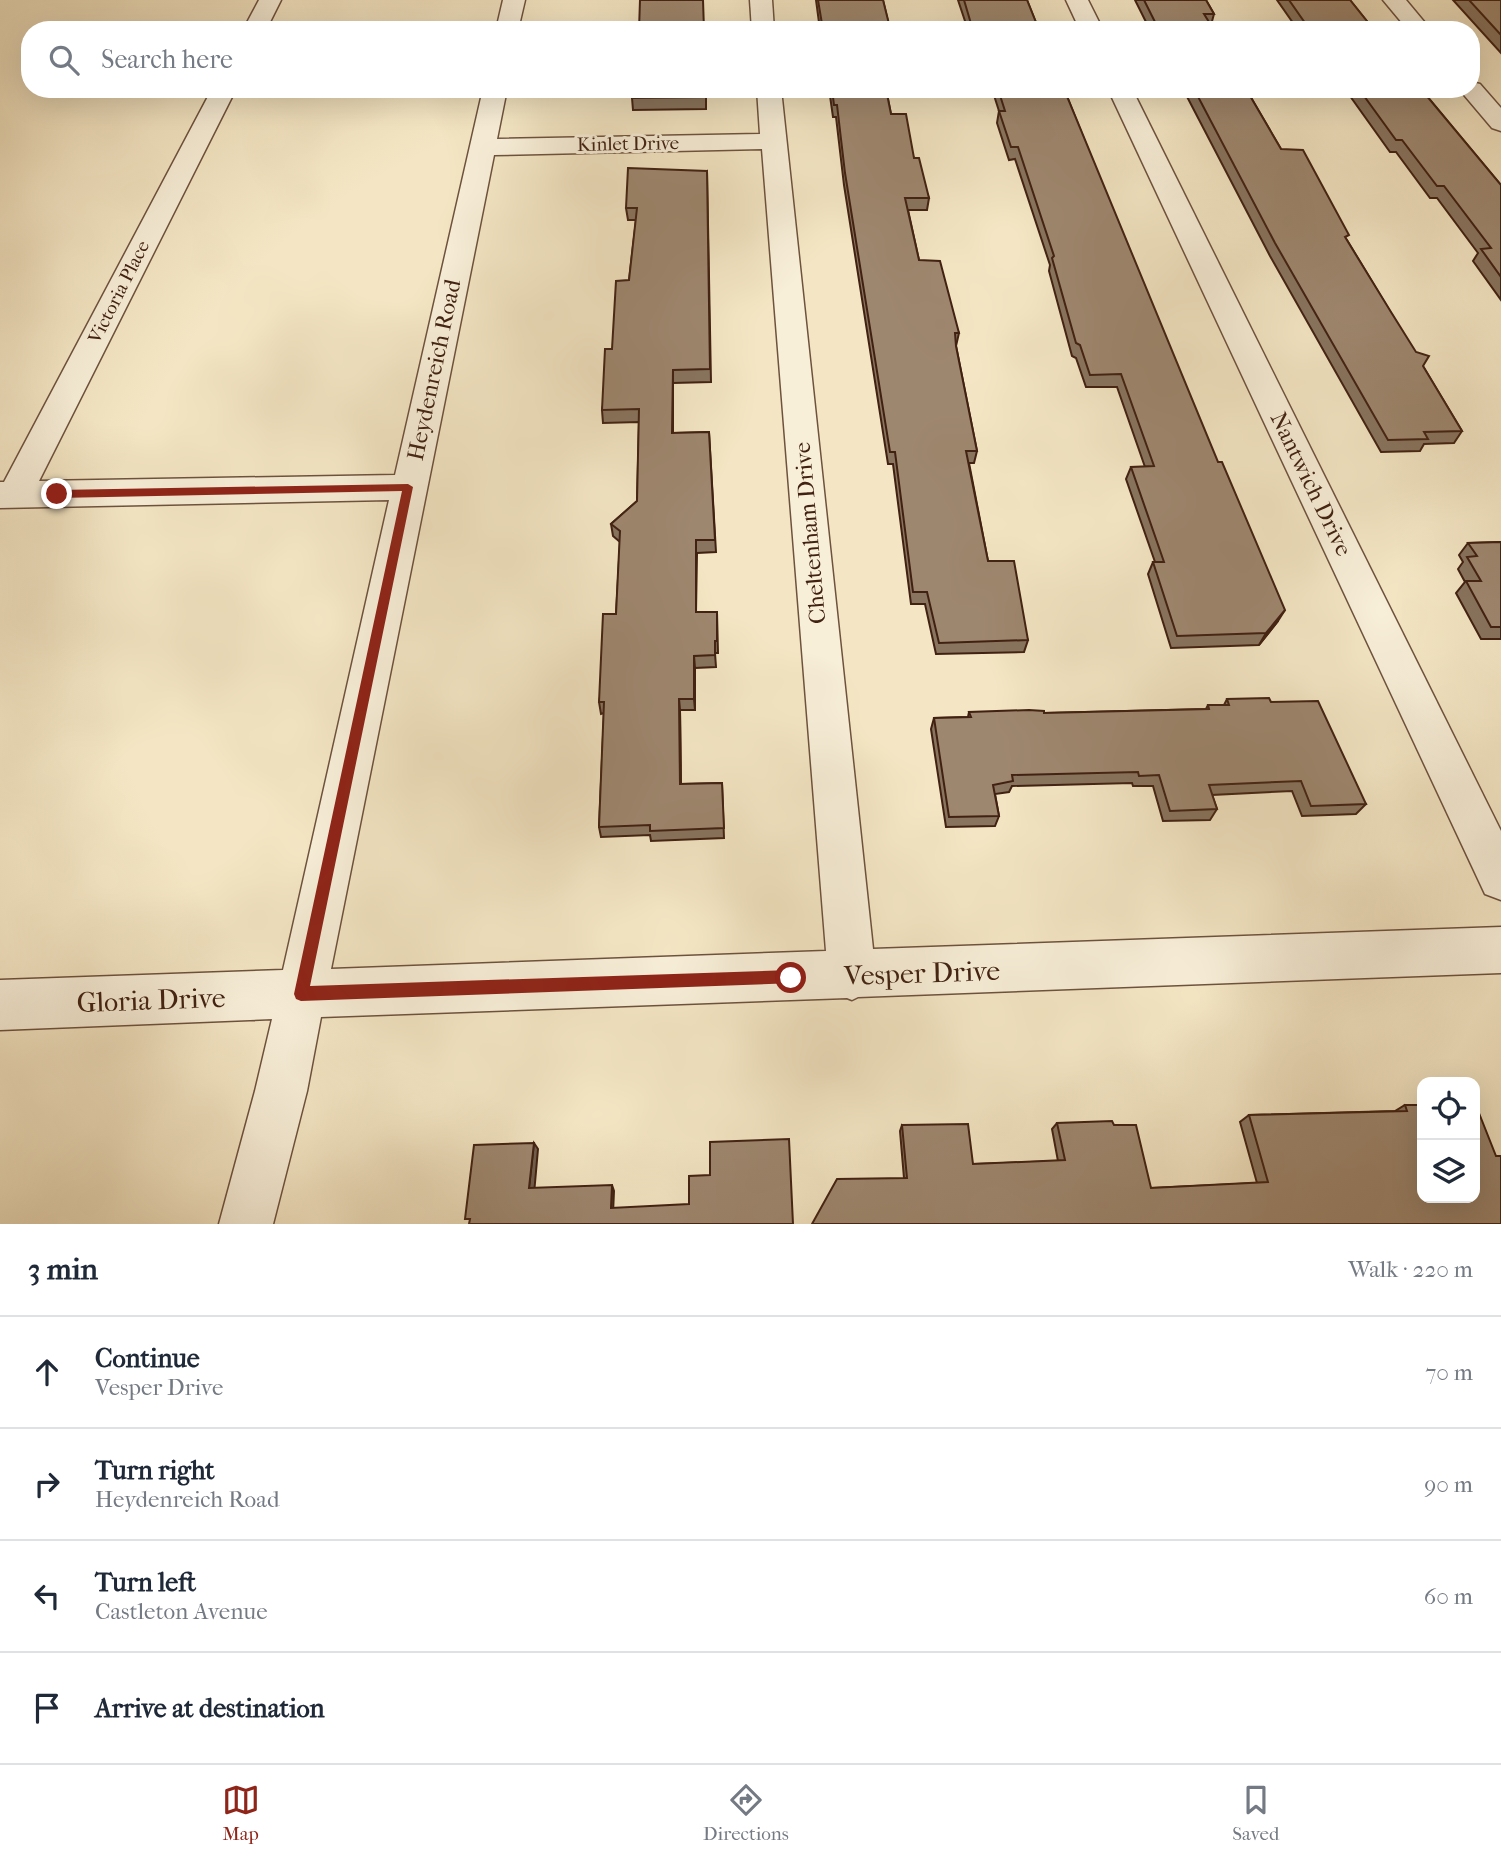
<!DOCTYPE html>
<meta charset="utf-8">
<style>
:root{--surface:#fff;--page:#f2f2f3;--text:#1f2937;--muted:#747a83;--line:#e0e1e3;--accent:#8f2418}
body{margin:0;font-family:"IM FELL French Canon",serif;background:var(--page);color:var(--text)}
.controls{position:absolute;right:21px;bottom:21px;display:grid;overflow:hidden;border-radius:14px;box-shadow:0 7px 28px #0002}
.controls button{width:63px;height:63px;display:grid;place-items:center;padding:0;border:0;border-bottom:2px solid var(--line);background:var(--surface);color:var(--text);font:35px sans-serif}
.stop{position:absolute;width:21px;height:21px;margin:-16px;border:5px solid #8f2418;border-radius:50%;background:#fff}
.stop.end{background:#8f2418;border-color:#fff;box-shadow:0 2px 7px #0008}
.list{margin:0;padding:0;list-style:none}
h2{display:flex;justify-content:space-between;align-items:center;height:91px;margin:0;padding:0 28px;font-size:30px}
h2 small{font-size:23px;font-weight:400;color:var(--muted)}
.list li{display:grid;grid-template-columns:46px 1fr auto;gap:21px;align-items:center;box-sizing:border-box;height:112px;padding:0 28px;border-top:2px solid var(--line)}
.list b{display:block;font-size:26px;white-space:nowrap}
.list p{margin:0;font-size:23px;white-space:nowrap;color:var(--muted)}
.list em{font-size:23px;font-style:normal;color:var(--muted)}
.icon{flex:none;width:38px;height:38px;fill:none;stroke:currentColor;stroke-width:2;stroke-linecap:round;stroke-linejoin:round}
.map{position:relative;flex:none;width:1501px;height:1224px;overflow:hidden}
.search{position:absolute;background:var(--surface);box-shadow:0 7px 28px #0002;left:21px;right:21px;top:21px;height:77px;display:flex;align-items:center;gap:18px;box-sizing:border-box;padding:0 24px;border-radius:28px;color:var(--muted);font-size:26px}
.sheet{height:539px;background:var(--surface)}
nav{display:flex;justify-content:space-around;align-items:center;box-sizing:border-box;height:98px;border-top:2px solid var(--line);background:var(--surface);font-size:19px;color:var(--muted)}
nav a{display:grid;justify-items:center;gap:4px}
nav .on{color:var(--accent)}
.map>svg:first-child{display:block}
.lines{fill:none;stroke-linecap:round;stroke-linejoin:round}
.minor-casing{stroke:#6e523e;stroke-width:3}
.minor{fill:#f8efd9;fill-rule:evenodd}
.wall{fill:#88745f;stroke:#412112;stroke-width:2}
.shaded-wall{fill:#6f5e4e;stroke:#412112;stroke-width:2}
.building{fill:#9e876f;stroke:#412112;stroke-width:2}
.route{fill:#8f2418}
.labels{text-anchor:middle;dominant-baseline:central;stroke-width:6;stroke-linejoin:round;paint-order:stroke}
.far-street-label{font-size:19px;fill:#412112;stroke:#f8efd9}
.street-label{font-size:23px;fill:#412112;stroke:#f8efd9}
.near-street-label{font-size:28px;fill:#412112;stroke:#f8efd9}
</style>
<div class="map">
<svg width="1501" height="1224" viewBox="0 0 1501 1224">
<rect width="100%" height="100%" fill="#f4e6c4"/>
<filter id="stains"><feTurbulence type="fractalNoise" baseFrequency=".00286" numOctaves="4"/><feColorMatrix values="0 0 0 0 .2 0 0 0 0 .09 0 0 0 0 .02 0 0 0 .5 -.17"/></filter>
<radialGradient id="worn" r=".72"><stop offset=".6" stop-color="#630" stop-opacity="0"/><stop offset="1" stop-color="#630" stop-opacity=".3"/></radialGradient>
<g class="lines">
<!-- minor casing -->
<g class="minor-casing">
<g id="minor">
<path d="M 259,0 L 281,0 L 266,30 L 243,30 Z"/>
<path d="M 503,0 L 525,0 L 518,30 L 496,30 Z"/>
<path d="M 750,0 L 772,0 L 774,30 L 752,30 Z"/>
<path d="M 1066,0 L 1088,0 L 1103,30 L 1080,30 Z"/>
<path d="M 1383,0 L 1406,0 L 1431,30 L 1408,30 Z"/>
<path d="M 1471,82 L 1480,84 L 1501,108 L 1501,131 L 1492,128 L 1459,89 L 1471,89 Z"/>
<path d="M 212,89 L 236,89 L 39,481 L 395,475 L 483,89 L 507,89 L 497,139 L 760,134 L 757,89 L 781,89 L 873,949 L 1501,927 L 1501,973 L 858,997 L 852,1000 L 847,998 L 321,1017 L 307,1091 L 273,1224 L 219,1224 L 255,1091 L 272,1019 L 0,1030 L 0,980 L 283,970 L 389,500 L 0,508 L 0,482 L 4,482 ZM 762,149 L 826,951 L 331,969 L 494,155 Z"/>
<path d="M 1108,89 L 1132,89 L 1501,831 L 1501,900 L 1485,894 Z"/>
</g>
</g>
<!-- minor -->
<use href="#minor" class="minor"/>
</g>
<!-- wall -->
<g class="wall">
<path d="M 816,0 L 883,0 L 890,30 L 820,30 Z"/>
<path d="M 958,0 L 1027,0 L 1039,30 L 968,30 Z"/>
<path d="M 1135,0 L 1206,0 L 1214,14 L 1211,25 L 1214,30 L 1150,30 Z"/>
<path d="M 1277,0 L 1350,0 L 1374,30 L 1298,30 Z"/>
<path d="M 1453,0 L 1501,0 L 1501,53 Z"/>
<path d="M 706,89 L 706,109 L 633,110 L 632,98 Z"/>
<path d="M 829,89 L 886,89 L 891,114 L 914,158 L 929,198 L 927,210 L 908,210 L 919,260 L 959,333 L 956,346 L 977,451 L 974,463 L 969,463 L 988,561 L 1028,640 L 1024,652 L 936,654 L 925,604 L 911,604 L 893,464 L 888,464 L 844,185 L 836,117 L 833,117 Z"/>
<path d="M 992,89 L 1064,89 L 1278,621 L 1259,645 L 1171,648 L 1148,574 L 1153,562 L 1155,562 L 1126,479 L 1131,467 L 1145,467 L 1117,387 L 1086,387 L 1076,358 L 1072,356 L 1049,271 L 1050,265 L 1015,159 L 1009,160 L 997,123 L 999,111 Z"/>
<path d="M 1183,89 L 1246,89 L 1281,149 L 1347,240 L 1462,431 L 1454,443 L 1424,444 L 1420,451 L 1381,452 L 1270,256 Z"/>
<path d="M 1345,89 L 1421,89 L 1501,185 L 1501,300 L 1473,261 L 1478,253 L 1437,198 L 1430,198 L 1396,152 L 1390,152 Z"/>
<path d="M 707,171 L 711,382 L 673,383 L 673,433 L 709,432 L 716,552 L 697,553 L 696,612 L 717,612 L 718,653 L 715,653 L 716,667 L 695,668 L 695,710 L 680,710 L 681,784 L 722,783 L 724,838 L 651,841 L 650,835 L 601,837 L 599,827 L 604,713 L 601,714 L 599,702 L 616,614 L 620,542 L 613,536 L 611,524 L 637,501 L 639,422 L 603,423 L 602,410 L 629,280 L 636,220 L 628,220 L 626,208 Z"/>
<path d="M 1501,542 L 1501,639 L 1481,639 L 1456,593 L 1465,582 L 1458,569 L 1463,562 L 1459,555 L 1468,543 Z"/>
<path d="M 1227,699 L 1271,702 L 1366,804 L 1356,814 L 1302,816 L 1292,791 L 1212,795 L 1217,809 L 1210,820 L 1163,821 L 1153,786 L 1133,786 L 1132,783 L 1012,786 L 1009,792 L 995,794 L 999,816 L 995,826 L 946,827 L 931,729 L 934,718 L 968,717 L 969,712 L 1044,713 L 1206,709 L 1208,705 L 1224,705 Z"/>
<path d="M 1405,1105 L 1496,1156 L 1501,1224 L 904,1178 L 900,1131 L 902,1125 L 973,1164 L 1058,1161 L 1052,1129 L 1057,1123 L 1114,1125 L 1151,1188 L 1257,1183 L 1240,1122 L 1249,1115 L 1395,1111 Z"/>
</g>
<!-- shaded-wall -->
<g class="shaded-wall">
<path d="M 673,370 L 673,446 L 672,433 Z"/>
<path d="M 1285,610 L 1278,621 L 1259,645 L 1266,633 Z"/>
<path d="M 694,656 L 695,668 L 695,710 L 694,699 Z"/>
<path d="M 679,699 L 680,710 L 681,795 L 680,784 Z"/>
<path d="M 534,1143 L 538,1149 L 534,1194 L 529,1188 Z"/>
<path d="M 612,1185 L 614,1191 L 613,1214 L 611,1208 Z"/>
</g>
<!-- building -->
<g class="building">
<path d="M 640,0 L 703,0 L 704,30 L 639,30 Z"/>
<path d="M 818,0 L 883,0 L 890,28 L 888,30 L 823,30 Z"/>
<path d="M 964,0 L 1027,0 L 1039,30 L 978,30 L 977,27 L 972,27 Z"/>
<path d="M 1144,0 L 1206,0 L 1214,14 L 1204,14 L 1214,30 L 1159,30 Z"/>
<path d="M 1289,0 L 1350,0 L 1374,30 L 1310,30 Z"/>
<path d="M 1469,0 L 1501,0 L 1501,35 Z"/>
<path d="M 632,89 L 706,89 L 706,97 L 632,98 Z"/>
<path d="M 832,89 L 886,89 L 891,114 L 906,114 L 914,158 L 919,158 L 929,198 L 905,198 L 919,260 L 940,261 L 959,333 L 955,333 L 956,346 L 977,451 L 966,451 L 988,561 L 1014,561 L 1028,640 L 939,643 L 927,592 L 913,592 L 895,452 L 890,452 L 845,173 L 837,105 L 834,105 Z"/>
<path d="M 998,89 L 1064,89 L 1218,462 L 1222,462 L 1285,610 L 1266,633 L 1177,636 L 1153,562 L 1164,562 L 1131,467 L 1154,466 L 1121,374 L 1090,375 L 1080,345 L 1076,343 L 1052,258 L 1054,256 L 1018,147 L 1011,147 L 999,111 L 1005,111 Z"/>
<path d="M 1194,89 L 1246,89 L 1281,149 L 1303,150 L 1349,235 L 1345,237 L 1391,312 L 1416,352 L 1429,356 L 1423,366 L 1462,431 L 1424,432 L 1428,439 L 1388,440 L 1275,243 Z"/>
<path d="M 1359,89 L 1421,89 L 1501,185 L 1501,277 L 1481,249 L 1491,248 L 1444,186 L 1437,186 L 1402,140 L 1396,140 Z"/>
<path d="M 628,168 L 707,171 L 710,369 L 673,370 L 672,433 L 709,432 L 715,540 L 696,540 L 696,612 L 717,612 L 717,641 L 715,641 L 715,655 L 694,656 L 694,699 L 679,699 L 680,784 L 722,783 L 724,828 L 650,831 L 650,825 L 599,827 L 604,702 L 599,702 L 603,614 L 616,614 L 620,531 L 611,524 L 637,501 L 639,409 L 602,410 L 605,349 L 612,349 L 616,281 L 629,280 L 637,208 L 626,208 Z"/>
<path d="M 1501,542 L 1501,627 L 1491,627 L 1466,581 L 1481,581 L 1467,557 L 1477,556 L 1468,543 Z"/>
<path d="M 1269,698 L 1271,702 L 1318,701 L 1366,804 L 1311,806 L 1301,781 L 1209,785 L 1217,809 L 1170,811 L 1159,775 L 1139,776 L 1138,772 L 1012,775 L 1013,781 L 993,785 L 999,816 L 949,817 L 934,718 L 971,717 L 969,712 L 1029,710 L 1044,711 L 1044,713 L 1209,709 L 1208,705 L 1229,705 L 1227,699 Z"/>
<path d="M 1475,1103 L 1496,1156 L 1501,1156 L 1501,1224 L 812,1224 L 837,1179 L 907,1178 L 902,1125 L 968,1124 L 973,1164 L 1065,1160 L 1057,1123 L 1112,1121 L 1114,1125 L 1136,1125 L 1151,1188 L 1268,1182 L 1249,1115 L 1407,1111 L 1405,1105 L 1422,1105 L 1422,1198 L 1475,1198 Z"/>
<path d="M 789,1139 L 793,1224 L 469,1224 L 470,1219 L 465,1219 L 474,1145 L 534,1143 L 529,1188 L 612,1185 L 611,1208 L 689,1204 L 689,1176 L 710,1175 L 710,1142 Z"/>
</g>
<!-- route -->
<path class="route" d="M 408,484 L 413,487 L 310,986 L 791,970 L 798,978 L 796,983 L 301,1001 L 296,999 L 294,994 L 402,491 L 57,498 L 52,494 L 57,490 Z"/>
<g class="labels">
<!-- far-street labels -->
<g class="far-street-label">
<text transform="translate(628 144) rotate(-1)">Kinlet Drive</text>
<text transform="translate(119 292) rotate(-63)">Victoria Place</text>
</g>
<!-- street labels -->
<g class="street-label">
<text transform="translate(434 370) rotate(-78)">Heydenreich Road</text>
<text transform="translate(1311 484) rotate(64)">Nantwich Drive</text>
<text transform="translate(810 533) rotate(-95)">Cheltenham Drive</text>
</g>
<!-- near-street labels -->
<g class="near-street-label">
<text transform="translate(922 973) rotate(-2)">Vesper Drive</text>
<text transform="translate(151 1000) rotate(-2)">Gloria Drive</text>
</g>
</g>
<rect width="100%" height="100%" filter="url(#stains)"/>
<rect width="100%" height="100%" fill="url(#worn)"/>
</svg>
<div class="controls">
<button><svg class="icon" aria-label="locate" viewBox="0 0 24 24"><circle cx="12" cy="12" r="6"/><path d="M12 2v4M12 18v4M2 12h4M18 12h4"/></svg></button>
<button><svg class="icon" aria-label="layers" viewBox="0 0 24 24"><path d="M12 4l9 5-9 5-9-5zM3 14l9 5 9-5"/></svg></button>
</div>
<div class="stop" style="left:791px;top:978px"></div>
<div class="stop end" style="left:57px;top:494px"></div>
<div class="search"><svg class="icon" aria-label="search" viewBox="0 0 24 24"><circle cx="10" cy="10" r="6"/><path d="M15 15l6 6"/></svg>Search here</div>
</div>
<section class="sheet">
<h2>3 min<small>Walk · 220 m</small></h2>
<ul class="list">
<li><svg class="icon" aria-label="ahead" viewBox="0 0 24 24"><path d="M12 20V5M6 11l6-6 6 6"/></svg><div><b>Continue</b><p>Vesper Drive</p></div><em>70 m</em></li>
<li><svg class="icon" aria-label="right" viewBox="0 0 24 24"><path d="M7 20v-9h11M14 6l5 5-5 5"/></svg><div><b>Turn right</b><p>Heydenreich Road</p></div><em>90 m</em></li>
<li><svg class="icon" aria-label="left" viewBox="0 0 24 24"><path d="M17 20v-9H6M10 6l-5 5 5 5"/></svg><div><b>Turn left</b><p>Castleton Avenue</p></div><em>60 m</em></li>
<li><svg class="icon" aria-label="arrive" viewBox="0 0 24 24"><path d="M6 21V4h12l-3 4 3 4H6"/></svg><div><b>Arrive at destination</b></div></li>
</ul>
</section>
<nav>
<a class="on"><svg class="icon" aria-label="map" viewBox="0 0 24 24"><path d="M3 6l6-2 6 2 6-2v14l-6 2-6-2-6 2zM9 4v14M15 6v14"/></svg>Map</a>
<a><svg class="icon" aria-label="directions" viewBox="0 0 24 24"><path d="M12 3l9 9-9 9-9-9zM9 14v-3h6M13 9l2 2-2 2"/></svg>Directions</a>
<a><svg class="icon" aria-label="saved" viewBox="0 0 24 24"><path d="M7 4h10v16l-5-4-5 4z"/></svg>Saved</a>
</nav>
